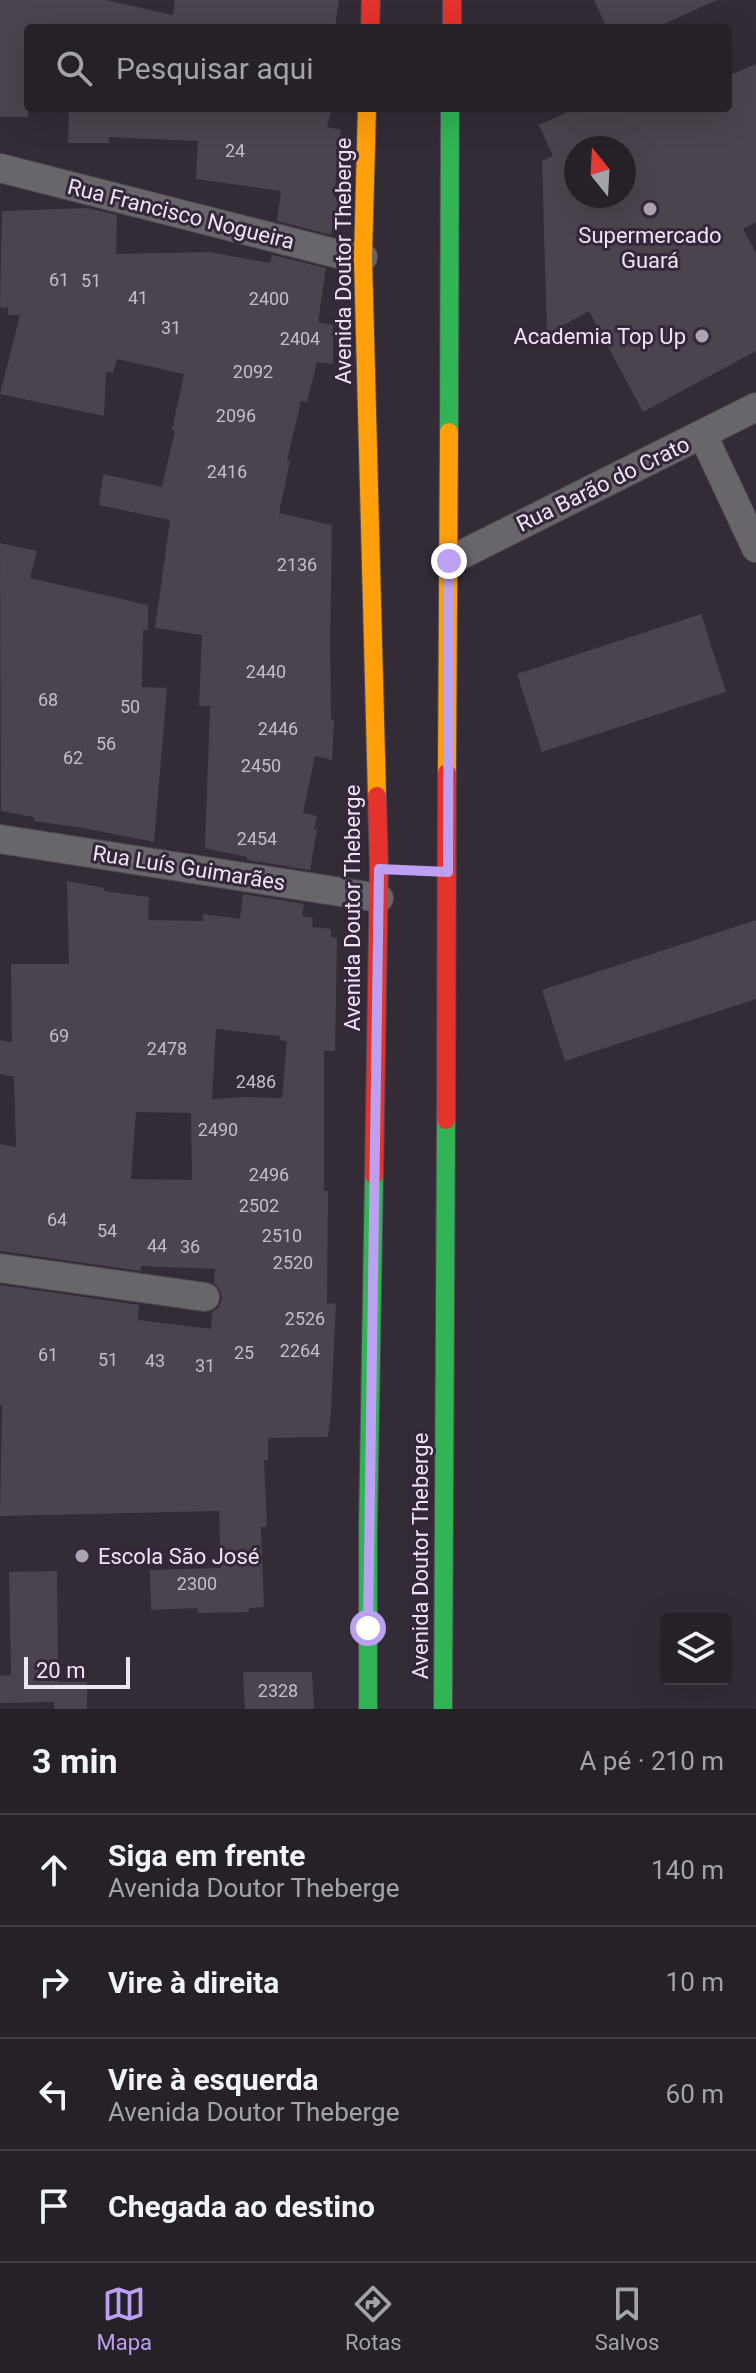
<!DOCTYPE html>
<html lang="pt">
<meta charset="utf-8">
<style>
:root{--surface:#262028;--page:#322d34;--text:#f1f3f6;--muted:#a4a3a8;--line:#423e45;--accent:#bca0f2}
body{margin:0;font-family:Roboto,sans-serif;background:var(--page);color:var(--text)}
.controls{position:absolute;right:24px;bottom:24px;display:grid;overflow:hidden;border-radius:8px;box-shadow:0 8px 32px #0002}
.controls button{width:72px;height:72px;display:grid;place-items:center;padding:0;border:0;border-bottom:2px solid var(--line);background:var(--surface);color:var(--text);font:40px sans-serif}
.compass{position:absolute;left:564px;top:136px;width:72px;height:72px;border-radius:50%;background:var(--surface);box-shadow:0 8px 32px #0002;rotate:342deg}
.scale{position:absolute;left:24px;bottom:20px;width:106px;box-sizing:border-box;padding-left:8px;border:4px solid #ede5f2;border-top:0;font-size:22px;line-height:28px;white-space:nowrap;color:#ede5f2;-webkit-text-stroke:6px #34273a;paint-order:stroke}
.stop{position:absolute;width:24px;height:24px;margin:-18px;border:6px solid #bca0f2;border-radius:50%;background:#fff}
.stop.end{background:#bca0f2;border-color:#fff;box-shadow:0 2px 8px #0008}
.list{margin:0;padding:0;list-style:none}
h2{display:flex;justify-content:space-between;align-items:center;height:104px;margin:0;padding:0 32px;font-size:34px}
h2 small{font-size:26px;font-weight:400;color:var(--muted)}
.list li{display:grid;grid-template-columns:52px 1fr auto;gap:24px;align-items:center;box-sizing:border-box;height:112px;padding:0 32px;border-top:2px solid var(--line)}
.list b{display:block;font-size:30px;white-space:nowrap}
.list p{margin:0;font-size:26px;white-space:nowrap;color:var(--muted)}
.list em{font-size:26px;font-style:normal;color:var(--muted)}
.icon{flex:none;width:44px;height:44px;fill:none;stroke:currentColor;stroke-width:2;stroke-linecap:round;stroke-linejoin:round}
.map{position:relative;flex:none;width:756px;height:1709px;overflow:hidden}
.search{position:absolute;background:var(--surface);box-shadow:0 8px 32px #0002;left:24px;right:24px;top:24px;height:88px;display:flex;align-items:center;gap:20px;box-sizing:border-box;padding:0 28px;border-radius:8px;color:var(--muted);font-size:30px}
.sheet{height:552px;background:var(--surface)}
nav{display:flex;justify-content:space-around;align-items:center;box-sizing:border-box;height:112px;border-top:2px solid var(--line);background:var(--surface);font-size:22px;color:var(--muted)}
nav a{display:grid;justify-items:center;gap:4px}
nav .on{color:var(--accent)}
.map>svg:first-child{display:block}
.building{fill:#4b444e;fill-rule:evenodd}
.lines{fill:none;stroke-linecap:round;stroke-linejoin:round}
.street-casing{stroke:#504a53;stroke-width:30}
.fast-casing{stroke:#504a53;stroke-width:20}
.slow-casing{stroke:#504a53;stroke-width:20}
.jam-casing{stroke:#504a53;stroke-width:20}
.street{stroke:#69666b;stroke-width:28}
.fast{stroke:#30b455;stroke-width:18}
.slow{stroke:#ff9f0a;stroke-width:18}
.jam{stroke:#e5322d;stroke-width:18}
.route{stroke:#bca0f2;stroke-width:10}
.poi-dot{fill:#aca4b0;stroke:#34273a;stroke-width:3}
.labels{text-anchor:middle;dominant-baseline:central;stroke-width:6;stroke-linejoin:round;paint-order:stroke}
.number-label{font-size:18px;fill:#c4bdc9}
.street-label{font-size:22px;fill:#ede5f2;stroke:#34273a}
.poi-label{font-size:22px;fill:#ede5f2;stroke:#34273a}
</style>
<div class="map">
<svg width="756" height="1709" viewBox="0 0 756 1709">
<rect width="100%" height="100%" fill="#332b36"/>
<!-- building -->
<g class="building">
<path d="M 0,0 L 106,0 L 173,15 L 175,0 L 339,0 L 335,28 L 28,28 L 28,117 L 0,117 Z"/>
<path d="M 594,0 L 717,0 L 655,28 L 607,28 Z"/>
<path d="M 756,64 L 756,222 L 743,229 L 756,253 L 756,351 L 643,412 L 589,311 L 547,334 L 542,161 L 553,156 L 539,125 L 577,108 L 728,108 L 728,76 ZM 576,148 L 624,148 L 624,196 L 576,196 Z"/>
<path d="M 69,108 L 332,108 L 327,127 L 341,130 L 334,197 L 340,198 L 339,203 L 334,230 L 332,230 L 331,235 L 277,221 L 281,191 L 196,179 L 198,141 L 109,137 L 109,143 L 68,143 Z"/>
<path d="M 87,208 L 117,215 L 116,254 L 209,252 L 270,263 L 272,255 L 326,268 L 318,322 L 333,325 L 333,364 L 317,362 L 307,402 L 301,401 L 287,461 L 290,461 L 279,513 L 332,525 L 330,643 L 331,719 L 334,720 L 332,760 L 315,756 L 303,813 L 317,816 L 314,829 L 317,829 L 310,870 L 247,860 L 247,857 L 205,848 L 210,706 L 199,706 L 202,635 L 155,628 L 170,520 L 99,505 L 103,474 L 162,487 L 175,431 L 172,430 L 184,374 L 117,359 L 113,373 L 106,372 L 104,416 L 0,394 L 20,315 L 8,315 L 8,307 L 1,308 L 0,304 L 2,211 Z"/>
<path d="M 0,543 L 37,551 L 30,578 L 148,605 L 148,630 L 143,630 L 142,687 L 167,688 L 154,842 L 83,828 L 34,821 L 34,817 L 1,811 Z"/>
<path d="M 701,614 L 726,692 L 542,752 L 517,674 Z"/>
<path d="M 67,881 L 104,888 L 104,891 L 149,897 L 148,920 L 203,921 L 203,914 L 240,919 L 243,894 L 304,904 L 302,916 L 313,918 L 312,927 L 331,929 L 331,937 L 337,938 L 335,1051 L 324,1051 L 324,1191 L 328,1191 L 327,1304 L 336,1303 L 331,1413 L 328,1437 L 268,1438 L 268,1460 L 264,1460 L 267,1527 L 261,1527 L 264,1607 L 249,1608 L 249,1612 L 198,1613 L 197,1608 L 151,1610 L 150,1570 L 221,1568 L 219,1511 L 0,1516 L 2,1405 L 0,1405 L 0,1285 L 139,1305 L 138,1320 L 211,1329 L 212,1312 L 219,1307 L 222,1299 L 220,1290 L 214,1283 L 215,1269 L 141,1266 L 141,1271 L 0,1251 L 0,1144 L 16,1147 L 14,1077 L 0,1074 L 0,1040 L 12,1042 L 11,964 L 69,964 ZM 216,1029 L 280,1036 L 279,1040 L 287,1041 L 282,1098 L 244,1097 L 212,1099 ZM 136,1112 L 191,1113 L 192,1180 L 131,1179 Z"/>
<path d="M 756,920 L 756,999 L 565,1061 L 542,990 Z"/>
<path d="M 57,1571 L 58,1682 L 87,1682 L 87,1709 L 54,1709 L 54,1702 L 0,1703 L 0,1676 L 11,1675 L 9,1572 Z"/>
<path d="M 243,1672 L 312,1672 L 314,1709 L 245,1709 Z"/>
</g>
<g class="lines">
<!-- street casing -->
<g class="street-casing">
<g id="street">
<path d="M 0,168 L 346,256 L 363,257"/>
<path d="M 703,435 L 756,548"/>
<path d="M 449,561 L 756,407"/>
<path d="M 0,839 L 379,898"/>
<path d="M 0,1268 L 205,1297"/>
</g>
</g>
<!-- fast casing -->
<g class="fast-casing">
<g id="fast">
<path d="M 449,432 L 450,108"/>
<path d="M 368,1709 L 368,1530 L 374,1175"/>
<path d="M 443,1709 L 446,1120"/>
</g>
</g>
<!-- slow casing -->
<g class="slow-casing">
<g id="slow">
<path d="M 367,108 L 363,257 L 377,796"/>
<path d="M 447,773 L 449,432"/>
</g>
</g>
<!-- jam casing -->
<g class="jam-casing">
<g id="jam">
<path d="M 452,0 L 452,28"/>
<path d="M 370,28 L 371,0"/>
<path d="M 446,1120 L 447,773"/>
<path d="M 374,1175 L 379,869 L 377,796"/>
</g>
</g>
<!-- street -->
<use href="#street" class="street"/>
<!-- fast -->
<use href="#fast" class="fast"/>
<!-- slow -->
<use href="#slow" class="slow"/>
<!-- jam -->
<use href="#jam" class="jam"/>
</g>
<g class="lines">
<!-- route -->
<path class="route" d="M 368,1628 L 379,869 L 448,872 L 449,561"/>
</g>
<!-- markers -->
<g class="poi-dot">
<circle cx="650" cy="209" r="8"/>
<circle cx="702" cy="336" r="8"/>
<circle cx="82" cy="1556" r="8"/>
</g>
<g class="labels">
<!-- number labels -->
<g class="number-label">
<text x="235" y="150">24</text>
<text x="59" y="279">61</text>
<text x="91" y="280">51</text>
<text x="138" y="297">41</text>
<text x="269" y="298">2400</text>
<text x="171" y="327">31</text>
<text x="300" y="338">2404</text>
<text x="253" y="371">2092</text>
<text x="236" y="415">2096</text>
<text x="227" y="471">2416</text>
<text x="297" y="564">2136</text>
<text x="266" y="671">2440</text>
<text x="48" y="699">68</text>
<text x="130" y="706">50</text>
<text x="278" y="728">2446</text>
<text x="106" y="743">56</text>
<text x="73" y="757">62</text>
<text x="261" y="765">2450</text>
<text x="257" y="838">2454</text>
<text x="59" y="1035">69</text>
<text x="167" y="1048">2478</text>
<text x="256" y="1081">2486</text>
<text x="218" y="1129">2490</text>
<text x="269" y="1174">2496</text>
<text x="259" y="1205">2502</text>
<text x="57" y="1219">64</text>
<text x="107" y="1230">54</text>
<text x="282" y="1235">2510</text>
<text x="157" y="1245">44</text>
<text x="190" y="1246">36</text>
<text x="293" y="1262">2520</text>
<text x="305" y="1318">2526</text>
<text x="300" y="1350">2264</text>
<text x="244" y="1352">25</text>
<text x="48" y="1354">61</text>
<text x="108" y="1359">51</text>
<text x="155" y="1360">43</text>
<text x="205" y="1365">31</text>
<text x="197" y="1583">2300</text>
<text x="278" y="1690">2328</text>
</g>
<!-- street labels -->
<g class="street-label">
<text transform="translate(181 214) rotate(14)">Rua Francisco Nogueira</text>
<text transform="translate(343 261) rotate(-90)">Avenida Doutor Theberge</text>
<text transform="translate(603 484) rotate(-26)">Rua Barão do Crato</text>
<text transform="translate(189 868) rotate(9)">Rua Luís Guimarães</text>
<text transform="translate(352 908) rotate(-90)">Avenida Doutor Theberge</text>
<text transform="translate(420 1556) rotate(-90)">Avenida Doutor Theberge</text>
</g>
<!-- poi labels -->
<g class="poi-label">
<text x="650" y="235">Supermercado<tspan x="650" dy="25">Guará</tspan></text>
<text x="686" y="336" text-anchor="end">Academia Top Up</text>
<text x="98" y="1556" text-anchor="start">Escola São José</text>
</g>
</g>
</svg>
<div class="controls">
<button><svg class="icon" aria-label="layers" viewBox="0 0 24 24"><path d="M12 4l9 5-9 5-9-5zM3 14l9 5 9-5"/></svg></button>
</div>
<svg class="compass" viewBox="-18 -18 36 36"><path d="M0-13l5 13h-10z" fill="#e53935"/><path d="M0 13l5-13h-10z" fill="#a4a3a8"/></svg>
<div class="scale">20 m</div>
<div class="stop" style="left:368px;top:1628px"></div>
<div class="stop end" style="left:449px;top:561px"></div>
<div class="search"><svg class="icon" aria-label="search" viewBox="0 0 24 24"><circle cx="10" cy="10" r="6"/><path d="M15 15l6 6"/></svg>Pesquisar aqui</div>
</div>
<section class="sheet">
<h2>3 min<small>A pé · 210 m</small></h2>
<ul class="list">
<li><svg class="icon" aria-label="ahead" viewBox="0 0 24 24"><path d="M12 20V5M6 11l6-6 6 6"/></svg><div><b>Siga em frente</b><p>Avenida Doutor Theberge</p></div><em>140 m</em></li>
<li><svg class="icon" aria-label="right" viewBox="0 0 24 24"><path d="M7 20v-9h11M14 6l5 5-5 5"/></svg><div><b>Vire à direita</b></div><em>10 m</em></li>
<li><svg class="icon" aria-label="left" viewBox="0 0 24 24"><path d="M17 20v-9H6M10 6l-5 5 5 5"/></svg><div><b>Vire à esquerda</b><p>Avenida Doutor Theberge</p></div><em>60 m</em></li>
<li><svg class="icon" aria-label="arrive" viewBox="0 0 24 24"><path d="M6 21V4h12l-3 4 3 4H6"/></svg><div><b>Chegada ao destino</b></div></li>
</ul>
</section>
<nav>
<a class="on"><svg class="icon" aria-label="map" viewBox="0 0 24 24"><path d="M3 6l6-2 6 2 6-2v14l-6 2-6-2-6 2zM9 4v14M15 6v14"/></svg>Mapa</a>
<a><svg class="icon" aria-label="directions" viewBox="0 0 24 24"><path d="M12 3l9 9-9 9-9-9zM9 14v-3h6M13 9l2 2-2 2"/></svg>Rotas</a>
<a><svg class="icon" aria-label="saved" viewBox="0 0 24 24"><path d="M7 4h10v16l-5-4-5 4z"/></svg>Salvos</a>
</nav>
